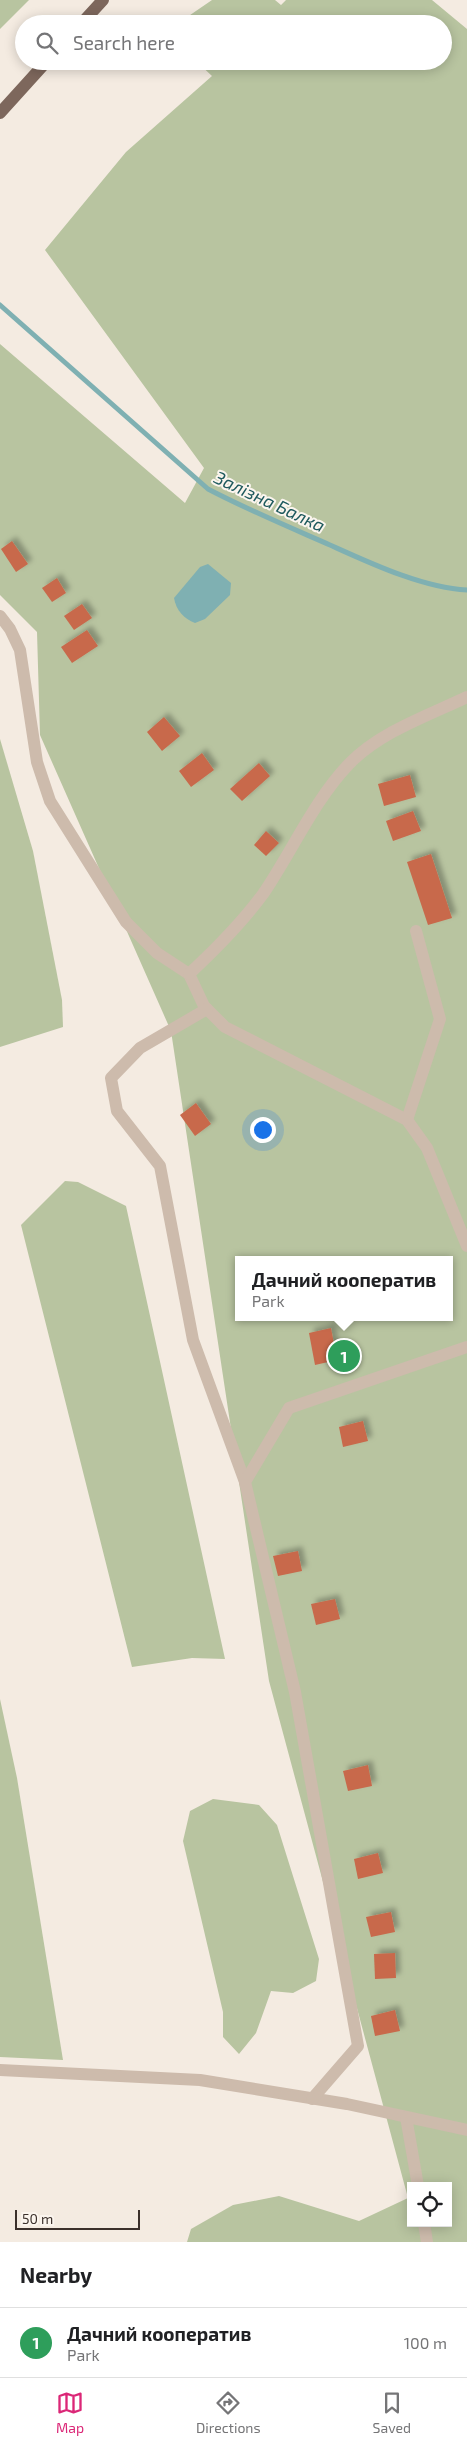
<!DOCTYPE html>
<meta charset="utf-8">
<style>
:root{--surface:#fff;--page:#f2f2f2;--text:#202124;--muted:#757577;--line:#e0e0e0;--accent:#db2777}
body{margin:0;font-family:"Exo 2",sans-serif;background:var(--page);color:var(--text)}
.controls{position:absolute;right:15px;bottom:15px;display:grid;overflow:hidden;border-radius:0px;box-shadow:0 2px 12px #0003}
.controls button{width:45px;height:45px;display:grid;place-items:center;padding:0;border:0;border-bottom:1px solid var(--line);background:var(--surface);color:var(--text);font:25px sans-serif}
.scale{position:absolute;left:15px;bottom:12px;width:125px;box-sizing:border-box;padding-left:5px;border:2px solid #3b302b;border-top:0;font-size:14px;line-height:18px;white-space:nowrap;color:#3b302b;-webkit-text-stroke:4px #fbf5ee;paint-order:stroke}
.you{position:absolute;left:262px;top:1129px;width:18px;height:18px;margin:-12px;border:4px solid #fff;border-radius:50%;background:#1a73e8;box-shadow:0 0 0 8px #1a73e833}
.badge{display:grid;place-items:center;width:32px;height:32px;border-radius:50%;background:var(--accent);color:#fff;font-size:16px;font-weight:700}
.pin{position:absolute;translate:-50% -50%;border:2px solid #fff;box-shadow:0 1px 5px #0006}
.popup{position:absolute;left:235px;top:1256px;width:218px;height:65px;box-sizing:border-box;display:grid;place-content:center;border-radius:0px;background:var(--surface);filter:drop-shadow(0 1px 4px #0005);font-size:16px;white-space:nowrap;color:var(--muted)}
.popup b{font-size:19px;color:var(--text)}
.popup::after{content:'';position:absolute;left:50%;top:100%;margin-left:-10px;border:10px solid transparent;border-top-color:var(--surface)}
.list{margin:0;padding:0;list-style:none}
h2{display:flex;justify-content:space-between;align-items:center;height:65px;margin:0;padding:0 20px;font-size:21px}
h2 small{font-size:16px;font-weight:400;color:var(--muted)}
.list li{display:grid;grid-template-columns:32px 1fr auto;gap:15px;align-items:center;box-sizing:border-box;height:70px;padding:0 20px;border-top:1px solid var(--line)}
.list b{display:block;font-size:19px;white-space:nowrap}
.list p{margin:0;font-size:16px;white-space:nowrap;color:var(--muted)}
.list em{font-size:16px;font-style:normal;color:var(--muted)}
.icon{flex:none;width:28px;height:28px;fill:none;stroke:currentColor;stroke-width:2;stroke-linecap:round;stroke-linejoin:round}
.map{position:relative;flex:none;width:467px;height:2242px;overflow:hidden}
.search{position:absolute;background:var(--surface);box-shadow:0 2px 12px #0003;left:15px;right:15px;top:15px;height:55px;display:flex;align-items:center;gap:12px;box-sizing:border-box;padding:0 18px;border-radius:28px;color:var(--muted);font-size:19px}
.sheet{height:135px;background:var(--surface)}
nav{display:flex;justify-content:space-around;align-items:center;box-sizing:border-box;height:70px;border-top:1px solid var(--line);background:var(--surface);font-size:14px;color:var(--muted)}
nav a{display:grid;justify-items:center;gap:2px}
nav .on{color:var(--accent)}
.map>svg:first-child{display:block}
.green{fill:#b8c4a0;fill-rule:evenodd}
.water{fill:#7fb0b2}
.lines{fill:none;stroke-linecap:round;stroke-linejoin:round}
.stream{stroke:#7fb0b2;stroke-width:5}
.building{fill:#c8694b;filter:url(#shadow)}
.minor{stroke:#cdbbac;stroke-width:12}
.major{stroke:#7d675c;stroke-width:12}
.labels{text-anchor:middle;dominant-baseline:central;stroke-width:4;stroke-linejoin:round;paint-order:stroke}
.water-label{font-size:18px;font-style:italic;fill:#1f5a5e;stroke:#fbf5ee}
</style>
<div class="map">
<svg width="467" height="2242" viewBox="0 0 467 2242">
<defs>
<filter id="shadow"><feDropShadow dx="4.5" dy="-4.5" stdDeviation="2.5" flood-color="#0004"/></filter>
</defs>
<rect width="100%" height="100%" fill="#f4ebe1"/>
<!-- green -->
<g class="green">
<path d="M 0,0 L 29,0 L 0,29 Z"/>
<path d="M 212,0 L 275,0 L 281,5 L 286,0 L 432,0 L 467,29 L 467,2242 L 187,2242 L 191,2229 L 233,2205 L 279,2196 L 359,2221 L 408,2198 L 269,1681 L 171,1031 L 40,735 L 37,632 L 0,595 L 0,344 L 185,503 L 204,468 L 45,250 L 126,152 L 212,76 L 196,61 L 443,61 L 443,24 L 177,24 ZM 239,1260 L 449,1260 L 449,1317 L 239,1317 ZM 411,2186 L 448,2186 L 448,2223 L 411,2223 Z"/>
<path d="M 0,739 L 33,851 L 62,1000 L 63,1027 L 0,1047 Z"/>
<path d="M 65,1181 L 78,1182 L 126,1206 L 225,1659 L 192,1658 L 132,1667 L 21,1225 Z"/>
<path d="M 0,1699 L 17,1778 L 63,2060 L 0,2057 Z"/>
<path d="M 213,1799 L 259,1805 L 277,1825 L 319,1959 L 316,1981 L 293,1993 L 271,1991 L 256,2033 L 239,2054 L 223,2037 L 223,2012 L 183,1841 L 190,1811 Z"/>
</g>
<!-- water -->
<path class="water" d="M 208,564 L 231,583 L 230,595 L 205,619 L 195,623 C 184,619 176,610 174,598 L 200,567 Z"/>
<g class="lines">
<!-- stream -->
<path class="stream" d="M 0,305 L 208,489 C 248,510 289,527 330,545 C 370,563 423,588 467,590"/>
</g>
<!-- building -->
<g class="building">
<path d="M 12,541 L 28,564 L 16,572 L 1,549 Z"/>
<path d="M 57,578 L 66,593 L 52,602 L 42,588 Z"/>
<path d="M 82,604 L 92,618 L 74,630 L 64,616 Z"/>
<path d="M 87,630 L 98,646 L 72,663 L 61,647 Z"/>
<path d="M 164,717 L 180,736 L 162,751 L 147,732 Z"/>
<path d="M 202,753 L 214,770 L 191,787 L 179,771 Z"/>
<path d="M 259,763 L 270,776 L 242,801 L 230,789 Z"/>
<path d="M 410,775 L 416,797 L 384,806 L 378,784 Z"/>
<path d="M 413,811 L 421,831 L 393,841 L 386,821 Z"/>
<path d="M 266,831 L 279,843 L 266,856 L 254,845 Z"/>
<path d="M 431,854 L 452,918 L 428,925 L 407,862 Z"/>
<path d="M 196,1103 L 211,1124 L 195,1136 L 180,1115 Z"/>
<path d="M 331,1328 L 337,1360 L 315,1365 L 309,1333 Z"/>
<path d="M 363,1421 L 368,1441 L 343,1447 L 339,1427 Z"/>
<path d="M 298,1551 L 302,1571 L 278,1576 L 273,1556 Z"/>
<path d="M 335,1599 L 340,1619 L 316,1625 L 311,1604 Z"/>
<path d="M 368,1765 L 372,1786 L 348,1791 L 343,1771 Z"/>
<path d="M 378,1853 L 383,1873 L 358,1879 L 354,1859 Z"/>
<path d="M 391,1912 L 395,1932 L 371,1937 L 366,1917 Z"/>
<path d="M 395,1953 L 396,1978 L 375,1979 L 374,1954 Z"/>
<path d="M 395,2010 L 400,2031 L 375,2036 L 371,2016 Z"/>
</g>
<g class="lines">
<!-- minor -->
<g class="minor">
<path d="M 0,616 L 10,629 L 20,650 L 37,762 L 50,801 L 126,922 L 157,953 L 189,974 L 204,1006 L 225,1027 L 407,1120 L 427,1148 L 467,1246"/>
<path d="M 189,974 C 216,949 241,924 263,894 C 291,853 315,799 349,764 C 380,732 427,716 467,697"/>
<path d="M 207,1009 L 140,1048 L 111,1078 L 117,1111 L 160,1166 L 193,1340 L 245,1482"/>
<path d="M 407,1120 L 440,1019 L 416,931"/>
<path d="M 0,2070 L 200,2080 L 347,2104 L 467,2130"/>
<path d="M 312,2099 L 358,2046 L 295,1692 L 245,1482 L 289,1408 L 467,1347"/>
<path d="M 406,2117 L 418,2186"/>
<path d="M 424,2223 L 427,2242"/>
</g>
<!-- major -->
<g class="major">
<path d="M 81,24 L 103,0"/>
<path d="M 0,113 L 47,61"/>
</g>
</g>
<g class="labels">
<!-- water labels -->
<g class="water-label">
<text transform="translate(270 501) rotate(25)">Залізна Балка</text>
</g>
</g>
</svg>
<div class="controls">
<button><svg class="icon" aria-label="locate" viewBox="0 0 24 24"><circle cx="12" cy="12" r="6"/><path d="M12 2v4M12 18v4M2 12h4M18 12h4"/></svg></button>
</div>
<div class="scale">50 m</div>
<div class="you"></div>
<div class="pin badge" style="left:344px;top:1356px;background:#2e9e5b">1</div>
<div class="popup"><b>Дачний кооператив</b>Park</div>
<div class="search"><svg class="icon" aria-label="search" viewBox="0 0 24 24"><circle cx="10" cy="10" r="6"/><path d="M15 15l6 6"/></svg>Search here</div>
</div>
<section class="sheet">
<h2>Nearby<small></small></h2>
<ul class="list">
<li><span class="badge" style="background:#2e9e5b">1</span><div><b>Дачний кооператив</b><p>Park</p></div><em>100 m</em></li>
</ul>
</section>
<nav>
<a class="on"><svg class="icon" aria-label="map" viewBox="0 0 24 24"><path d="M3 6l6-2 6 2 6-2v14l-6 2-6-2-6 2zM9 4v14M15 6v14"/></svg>Map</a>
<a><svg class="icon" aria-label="directions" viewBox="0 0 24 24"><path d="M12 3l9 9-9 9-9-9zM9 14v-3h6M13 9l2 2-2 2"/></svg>Directions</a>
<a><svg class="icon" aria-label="saved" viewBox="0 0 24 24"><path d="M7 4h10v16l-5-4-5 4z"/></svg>Saved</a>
</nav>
